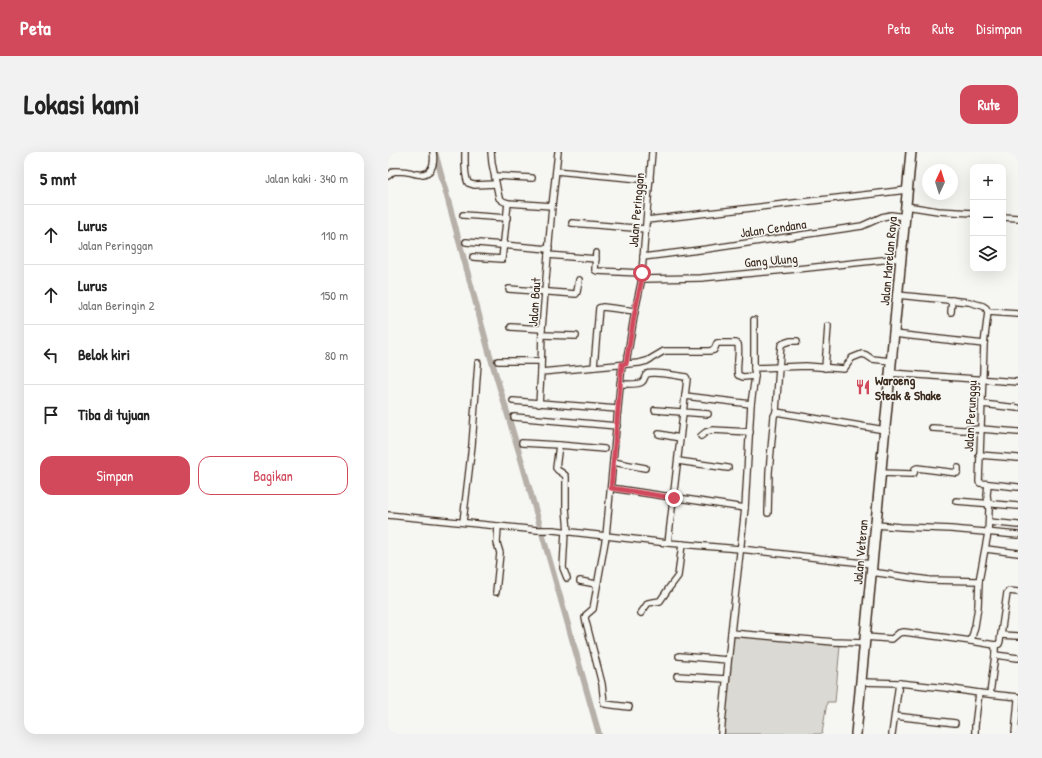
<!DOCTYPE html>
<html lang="id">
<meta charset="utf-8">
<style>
:root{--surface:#fff;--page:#f2f2f2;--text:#222;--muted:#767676;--line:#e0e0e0;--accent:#d1495b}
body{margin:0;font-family:"Patrick Hand",sans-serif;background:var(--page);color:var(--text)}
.controls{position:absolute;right:12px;top:12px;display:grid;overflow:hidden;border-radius:8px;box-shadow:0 4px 16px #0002}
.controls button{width:36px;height:36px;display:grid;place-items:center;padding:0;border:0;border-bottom:1px solid var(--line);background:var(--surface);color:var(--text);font:20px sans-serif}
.compass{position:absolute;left:534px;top:12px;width:36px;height:36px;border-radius:50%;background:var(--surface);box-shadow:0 4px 16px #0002;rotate:4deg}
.stop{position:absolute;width:12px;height:12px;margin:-9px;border:3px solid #d1495b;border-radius:50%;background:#fff}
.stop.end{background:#d1495b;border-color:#fff;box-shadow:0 1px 4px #0008}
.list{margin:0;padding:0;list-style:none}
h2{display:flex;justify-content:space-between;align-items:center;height:52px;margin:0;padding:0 16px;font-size:17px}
h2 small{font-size:13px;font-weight:400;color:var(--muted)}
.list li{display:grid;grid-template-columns:26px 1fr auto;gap:12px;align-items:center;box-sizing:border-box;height:60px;padding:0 16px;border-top:1px solid var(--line)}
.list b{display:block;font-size:15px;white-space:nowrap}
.list p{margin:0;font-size:13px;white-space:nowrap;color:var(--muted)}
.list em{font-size:13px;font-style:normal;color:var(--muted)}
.actions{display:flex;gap:8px;padding:12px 16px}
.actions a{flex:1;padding:9px 0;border:1px solid var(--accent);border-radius:12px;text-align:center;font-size:14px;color:var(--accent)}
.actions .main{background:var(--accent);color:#fff}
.icon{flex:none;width:22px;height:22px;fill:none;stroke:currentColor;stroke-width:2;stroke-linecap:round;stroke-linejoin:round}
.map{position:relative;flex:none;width:630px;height:582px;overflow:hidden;border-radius:12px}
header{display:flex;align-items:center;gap:24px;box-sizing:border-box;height:56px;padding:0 20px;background:var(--accent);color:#fff}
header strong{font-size:19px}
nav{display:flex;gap:22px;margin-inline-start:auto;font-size:14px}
.intro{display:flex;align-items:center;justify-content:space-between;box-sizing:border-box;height:96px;padding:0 24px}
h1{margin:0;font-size:28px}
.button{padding:10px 18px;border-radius:12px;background:var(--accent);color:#fff;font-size:14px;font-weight:700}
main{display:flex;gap:24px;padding:0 24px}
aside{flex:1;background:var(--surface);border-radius:12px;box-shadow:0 4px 16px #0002}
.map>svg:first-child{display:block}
.green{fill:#dad9d3;stroke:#8a8278}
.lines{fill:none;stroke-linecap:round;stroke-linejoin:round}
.canal{stroke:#b6b0a9;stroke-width:6}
.street-casing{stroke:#3b2a1e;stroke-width:8}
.primary-casing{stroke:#3b2a1e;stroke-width:12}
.street{stroke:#f6f6f2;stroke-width:5.5}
.primary{stroke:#f6f6f2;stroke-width:9}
.route{stroke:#d1495b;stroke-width:5}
.labels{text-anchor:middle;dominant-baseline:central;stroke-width:3;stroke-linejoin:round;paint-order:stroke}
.street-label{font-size:13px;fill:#3b2a1e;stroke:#f6f6f2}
.poi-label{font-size:13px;font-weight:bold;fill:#3b2a1e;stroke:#f6f6f2;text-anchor:start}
</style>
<header>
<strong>Peta</strong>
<nav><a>Peta</a><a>Rute</a><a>Disimpan</a></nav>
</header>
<div class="intro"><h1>Lokasi kami</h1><a class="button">Rute</a></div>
<main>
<aside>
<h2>5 mnt<small>Jalan kaki · 340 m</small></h2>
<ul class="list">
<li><svg class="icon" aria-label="ahead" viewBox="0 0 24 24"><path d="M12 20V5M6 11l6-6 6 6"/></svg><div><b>Lurus</b><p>Jalan Peringgan</p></div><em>110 m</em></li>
<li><svg class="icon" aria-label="ahead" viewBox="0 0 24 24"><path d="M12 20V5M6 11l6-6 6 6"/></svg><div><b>Lurus</b><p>Jalan Beringin 2</p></div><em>150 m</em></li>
<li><svg class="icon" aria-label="left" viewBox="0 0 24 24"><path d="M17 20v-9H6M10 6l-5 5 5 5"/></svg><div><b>Belok kiri</b></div><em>80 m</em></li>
<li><svg class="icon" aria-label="arrive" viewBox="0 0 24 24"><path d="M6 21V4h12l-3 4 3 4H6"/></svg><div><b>Tiba di tujuan</b></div></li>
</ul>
<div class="actions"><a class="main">Simpan</a><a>Bagikan</a></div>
</aside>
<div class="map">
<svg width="630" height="582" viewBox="0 0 630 582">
<rect width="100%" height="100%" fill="#f6f6f2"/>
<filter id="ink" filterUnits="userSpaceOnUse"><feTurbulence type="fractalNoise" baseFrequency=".025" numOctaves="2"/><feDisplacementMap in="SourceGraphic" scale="8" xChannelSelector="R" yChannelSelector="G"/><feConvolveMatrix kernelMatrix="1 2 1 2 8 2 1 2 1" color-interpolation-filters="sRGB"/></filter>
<g filter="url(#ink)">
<!-- green -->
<path class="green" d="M 345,484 L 452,493 L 447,550 L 439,550 L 434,582 L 335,582 Z"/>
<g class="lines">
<!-- canal -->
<path class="canal" d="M 47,0 L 101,200 L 133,307 L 211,582"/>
<!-- street casing -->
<g class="street-casing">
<g id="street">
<path d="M 77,0 C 77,10 76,22 80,31 L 86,33 L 108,32"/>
<path d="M 103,0 L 104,11 L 111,46 C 114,49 116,50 120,51 L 164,54"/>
<path d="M 170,0 L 164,54 L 154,177 L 153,220 L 251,211 L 259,209 L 276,199 L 321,199 L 326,198 L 329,191 L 348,191 L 350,192 C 352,202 348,213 350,223 L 355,225 L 367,224"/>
<path d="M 168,19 L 262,28"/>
<path d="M 0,24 L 6,19 C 11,19 15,19 20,20 C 23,20 26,22 29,22 C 44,24 47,12 45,0"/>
<path d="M 107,24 L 144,26"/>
<path d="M 518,54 L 550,59 L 585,61"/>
<path d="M 75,63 L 119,66"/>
<path d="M 615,65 L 630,66"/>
<path d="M 259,68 L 519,38"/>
<path d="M 184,71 L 258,77"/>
<path d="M 78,90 L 161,97"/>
<path d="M 208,101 L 207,118 L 209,119 L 253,121"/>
<path d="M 160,103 L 208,107"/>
<path d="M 85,105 L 114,107 L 120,51"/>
<path d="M 255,105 L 319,97 L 474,74 L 494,65 L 503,63 L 517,65"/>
<path d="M 253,127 L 313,126 L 419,116 L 513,106"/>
<path d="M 121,137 L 188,142 L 189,140 L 191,128"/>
<path d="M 509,143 L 581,150 L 595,154 L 598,156 L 600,160 L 630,162"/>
<path d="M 563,160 L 564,148"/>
<path d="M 600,160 L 596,192 L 591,330 L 592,331 L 630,335"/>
<path d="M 366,168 L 366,216"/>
<path d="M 123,175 L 154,177"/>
<path d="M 506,182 L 596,192"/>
<path d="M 154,183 L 188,184"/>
<path d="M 110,209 L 153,209"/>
<path d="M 238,212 L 247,159 L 253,131 L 264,0"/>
<path d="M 234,213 L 218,384 L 205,457 L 198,463 L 197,466 L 214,532 L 216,551 L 217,552 L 241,555"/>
<path d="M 206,215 L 211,156 L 215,155 L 247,159"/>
<path d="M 437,216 L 440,174"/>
<path d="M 502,221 L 630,230"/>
<path d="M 232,232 C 237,232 251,233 254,230 C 257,228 256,224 259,222 C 265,219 291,224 298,225 L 299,227 L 297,244"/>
<path d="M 125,249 L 230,257"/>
<path d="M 151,252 L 153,220"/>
<path d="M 594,252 L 630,256"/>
<path d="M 267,258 L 320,262"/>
<path d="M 388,260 L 391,215 L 393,193 L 396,191 L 402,189 L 409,189"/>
<path d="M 126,265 L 229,274"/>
<path d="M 544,276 L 575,278 L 593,277 L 630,280"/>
<path d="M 271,282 L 292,286"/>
<path d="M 313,284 L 318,280 L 324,278 L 362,280"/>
<path d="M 134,291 L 171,293 L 216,297"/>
<path d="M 171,293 L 168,316 C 170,320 177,321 178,325 L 178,356 L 180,380"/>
<path d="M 591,303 L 630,306"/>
<path d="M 290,309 L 340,316"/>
<path d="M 225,310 L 257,316"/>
<path d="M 492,321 L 524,322 L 526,321 L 527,317 L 529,316 L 569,321 L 570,319 L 570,316"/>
<path d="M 223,336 L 357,356"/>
<path d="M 568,349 L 630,354"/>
<path d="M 380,361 L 381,320 L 386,264 L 388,260 L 497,278"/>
<path d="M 0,363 L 149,378 L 165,378 L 280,391 L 352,397 L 484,412"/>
<path d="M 75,370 L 84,293 L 90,211"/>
<path d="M 601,370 L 630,373"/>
<path d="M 488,373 L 513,375 L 563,377 L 630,383"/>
<path d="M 177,380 L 175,416 L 179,426"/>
<path d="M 280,391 L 297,244 L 363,252"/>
<path d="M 598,397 L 630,401"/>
<path d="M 483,420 L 541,428 L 591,429"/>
<path d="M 192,429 L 208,432"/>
<path d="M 108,440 L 112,401 L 109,391 L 110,374"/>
<path d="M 253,461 L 260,451 L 272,449 L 281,436 L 290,424 L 294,392"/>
<path d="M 343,481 L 446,490 L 476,491"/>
<path d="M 613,483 L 630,484"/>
<path d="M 477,485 L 504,487 L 511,481 L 516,480 L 583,489 L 607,493 L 611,492 L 612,489 L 619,441 L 621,439 L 630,440"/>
<path d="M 583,489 L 587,474 L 590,455 L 591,429 L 600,381 L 601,357 L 599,343 L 600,332"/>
<path d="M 607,503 L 630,506"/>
<path d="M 291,504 L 340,508"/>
<path d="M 289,524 L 338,527"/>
<path d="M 473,530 L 511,531 L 558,536 L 591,541 L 630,545"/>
<path d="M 602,542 L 607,503 L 607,493"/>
<path d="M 507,564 L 567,571"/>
<path d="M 333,582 L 343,481 L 357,356 L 363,252 L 367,224 L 366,216 L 418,214 L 456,217 L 464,206 L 474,202 L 478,203 L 484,207 L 503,209"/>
<path d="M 504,582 L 511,531"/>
<path d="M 587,582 L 587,574 L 591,541"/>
<path d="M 627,582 L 630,548"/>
</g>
</g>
<!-- primary casing -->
<g class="primary-casing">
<path id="primary" d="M 468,582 L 523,0"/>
</g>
<!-- street -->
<use href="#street" class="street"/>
<!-- primary -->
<use href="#primary" class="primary"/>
</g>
</g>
<g class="lines" filter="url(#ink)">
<!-- route -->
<path class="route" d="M 254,121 L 253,131 L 247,159 L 238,212 L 234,212 L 223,336 L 286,346"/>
</g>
<!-- icons -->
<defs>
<g id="restaurant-bare" transform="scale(1.2)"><path d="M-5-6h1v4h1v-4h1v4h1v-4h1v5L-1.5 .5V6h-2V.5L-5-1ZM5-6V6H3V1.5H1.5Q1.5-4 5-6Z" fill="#d1495b" stroke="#f6f6f2" stroke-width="2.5" paint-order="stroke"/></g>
</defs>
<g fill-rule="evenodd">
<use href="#restaurant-bare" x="475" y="235"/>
</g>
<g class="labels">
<!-- street labels -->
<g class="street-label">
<text transform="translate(248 58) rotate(-85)">Jalan Peringgan</text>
<text transform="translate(385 76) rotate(-8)">Jalan Cendana</text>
<text transform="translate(383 108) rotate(-5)">Gang Ulung</text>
<text transform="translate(500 109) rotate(-85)">Jalan Marelan Raya</text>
<text transform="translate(146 150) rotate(-86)">Jalan Baut</text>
<text transform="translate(582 264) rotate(-87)">Jalan Perunggu</text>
<text transform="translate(472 400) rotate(-85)">Jalan Veteran</text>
</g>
<!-- poi labels -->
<g class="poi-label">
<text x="487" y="228">Waroeng<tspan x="487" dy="15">Steak &amp; Shake</tspan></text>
</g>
</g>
</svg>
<div class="controls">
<button>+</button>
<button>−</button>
<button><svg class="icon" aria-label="layers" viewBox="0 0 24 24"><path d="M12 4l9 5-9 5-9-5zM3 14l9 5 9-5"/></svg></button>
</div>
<svg class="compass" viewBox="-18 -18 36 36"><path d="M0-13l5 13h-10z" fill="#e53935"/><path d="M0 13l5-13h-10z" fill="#767676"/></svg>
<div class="stop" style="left:254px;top:121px"></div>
<div class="stop end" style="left:286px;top:346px"></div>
</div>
</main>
